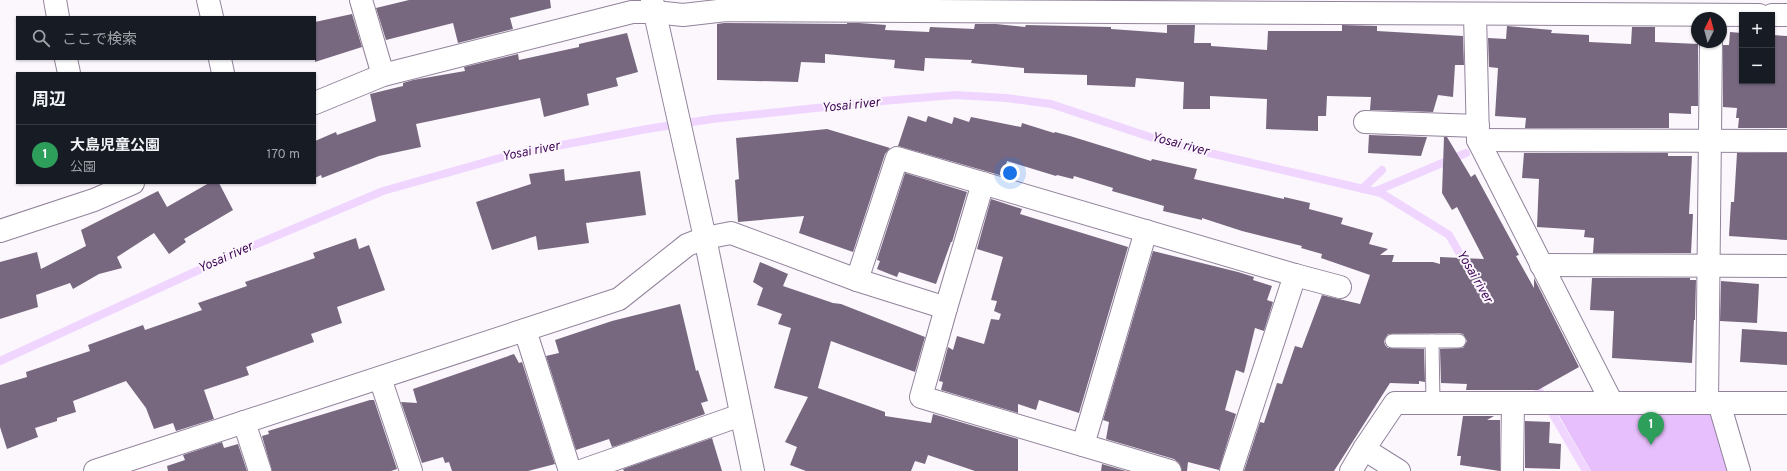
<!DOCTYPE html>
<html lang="ja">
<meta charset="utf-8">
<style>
:root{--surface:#171b24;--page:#20242c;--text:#f1f3f6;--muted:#9ea1a6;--line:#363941;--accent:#4d841d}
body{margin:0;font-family:Overpass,"Noto Sans JP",sans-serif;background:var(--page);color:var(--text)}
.controls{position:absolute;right:12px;top:12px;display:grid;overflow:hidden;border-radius:0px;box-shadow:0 1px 3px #0004}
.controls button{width:36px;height:36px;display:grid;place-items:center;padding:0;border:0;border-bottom:1px solid var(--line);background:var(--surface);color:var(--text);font:20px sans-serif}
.compass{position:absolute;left:1691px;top:12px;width:36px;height:36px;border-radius:50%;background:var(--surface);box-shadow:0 1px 3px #0004;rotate:6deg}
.you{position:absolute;left:1010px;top:173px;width:14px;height:14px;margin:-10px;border:3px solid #fff;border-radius:50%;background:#1a73e8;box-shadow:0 0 0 6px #1a73e833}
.badge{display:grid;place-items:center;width:26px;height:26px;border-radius:50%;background:var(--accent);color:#fff;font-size:13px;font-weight:700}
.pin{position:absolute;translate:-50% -33px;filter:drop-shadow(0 1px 2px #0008)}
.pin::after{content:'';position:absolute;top:21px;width:14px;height:12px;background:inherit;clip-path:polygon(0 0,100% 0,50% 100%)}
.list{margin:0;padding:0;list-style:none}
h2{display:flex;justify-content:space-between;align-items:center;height:52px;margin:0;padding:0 16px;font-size:17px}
h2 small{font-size:13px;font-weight:400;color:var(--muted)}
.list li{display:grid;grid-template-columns:26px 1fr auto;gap:12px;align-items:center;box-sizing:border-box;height:60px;padding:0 16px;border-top:1px solid var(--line)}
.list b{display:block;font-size:15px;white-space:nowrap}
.list p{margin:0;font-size:13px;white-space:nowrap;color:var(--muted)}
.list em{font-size:13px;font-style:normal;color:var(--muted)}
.icon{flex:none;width:22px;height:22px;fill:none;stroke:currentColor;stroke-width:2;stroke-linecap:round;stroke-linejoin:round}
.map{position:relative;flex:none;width:1787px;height:471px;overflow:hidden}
.search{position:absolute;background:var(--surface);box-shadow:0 1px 3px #0004;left:16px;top:16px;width:300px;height:44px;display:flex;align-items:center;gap:10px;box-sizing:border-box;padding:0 14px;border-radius:0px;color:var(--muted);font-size:15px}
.panel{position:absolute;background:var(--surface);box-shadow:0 1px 3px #0004;left:16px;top:72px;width:300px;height:112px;border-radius:0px}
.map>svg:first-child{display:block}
.green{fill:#e7bffc}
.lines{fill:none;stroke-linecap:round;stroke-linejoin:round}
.stream{stroke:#f0d6fe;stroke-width:8}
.building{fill:#77687f}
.lane-casing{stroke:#92839b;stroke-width:15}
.street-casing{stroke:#92839b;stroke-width:24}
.secondary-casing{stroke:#92839b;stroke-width:24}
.lane{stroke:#fff;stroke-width:13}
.street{stroke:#fff;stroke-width:22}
.secondary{stroke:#fff;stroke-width:22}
.labels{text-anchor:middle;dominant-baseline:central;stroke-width:4;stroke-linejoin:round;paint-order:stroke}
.water-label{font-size:13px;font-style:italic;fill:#410857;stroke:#fbf7fd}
</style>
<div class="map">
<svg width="1787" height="471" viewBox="0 0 1787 471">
<rect width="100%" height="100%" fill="#fbf7fd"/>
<!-- green -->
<path class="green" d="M 1708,409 L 1718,420 L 1731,471 L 1591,471 L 1557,412 Z"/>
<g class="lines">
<!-- stream -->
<g class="stream">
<path d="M 1362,189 L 1382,170"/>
<path d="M 1376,191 L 1466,153"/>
<path d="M 0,361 L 238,252 L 383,191 L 514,154 L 647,129 L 712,119 L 882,101 L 955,95 L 1006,98 L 1051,104 L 1171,144 L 1381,193 L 1449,235 L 1468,268"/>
<path d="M 1534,382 L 1586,471"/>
</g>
</g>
<!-- building -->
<g class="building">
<path d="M 409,0 L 550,0 L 551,8 L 510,18 L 513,29 L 458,43 L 453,23 L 386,40 L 376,8 Z"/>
<path d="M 352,14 L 362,47 L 315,62 L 315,22 Z"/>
<path d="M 724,23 L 847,24 L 847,23 L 859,23 L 886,25 L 885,30 L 929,32 L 930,27 L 974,29 L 975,24 L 996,24 L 1025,27 L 1026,25 L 1111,27 L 1111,29 L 1167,33 L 1167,25 L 1195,25 L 1194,43 L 1211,43 L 1211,46 L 1267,50 L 1268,31 L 1342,31 L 1342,25 L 1377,26 L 1377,31 L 1463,36 L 1464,65 L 1455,65 L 1453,97 L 1438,95 L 1433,112 L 1370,110 L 1371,97 L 1327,96 L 1326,116 L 1318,116 L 1318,131 L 1266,129 L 1267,99 L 1210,96 L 1210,109 L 1183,109 L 1184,82 L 1136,78 L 1135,87 L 1087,85 L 1087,75 L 1024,73 L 1024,68 L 971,63 L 972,60 L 925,58 L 924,71 L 894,68 L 895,60 L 825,54 L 825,63 L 801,62 L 798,82 L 717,80 L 717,24 Z"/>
<path d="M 1507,26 L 1552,30 L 1551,33 L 1589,35 L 1589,42 L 1631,44 L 1632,27 L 1655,27 L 1655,42 L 1698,44 L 1698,106 L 1691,106 L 1691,114 L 1669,113 L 1669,128 L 1525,128 L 1526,118 L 1495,116 L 1498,68 L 1489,67 L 1488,38 L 1506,39 Z"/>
<path d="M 1730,32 L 1742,33 L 1742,81 L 1772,81 L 1772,35 L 1787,36 L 1787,128 L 1738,128 L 1739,118 L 1736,118 L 1737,108 L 1723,107 L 1723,45 L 1729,45 Z"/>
<path d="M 627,33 L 638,72 L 616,78 L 618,86 L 587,94 L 589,105 L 544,117 L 540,98 L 416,124 L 421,147 L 379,156 L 322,178 L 321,175 L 315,178 L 315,141 L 336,132 L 337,135 L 376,121 L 370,94 L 403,86 L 403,83 L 413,80 L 465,71 L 464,67 L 518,54 L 519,60 L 579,47 L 579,44 Z"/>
<path d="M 908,116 L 926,122 L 928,116 L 952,124 L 954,117 L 969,122 L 971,117 L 1021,127 L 1022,123 L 1054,133 L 1055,132 L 1070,136 L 1151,161 L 1152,159 L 1197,169 L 1194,179 L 1284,199 L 1284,197 L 1310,203 L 1309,209 L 1343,218 L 1341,224 L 1373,233 L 1369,244 L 1388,249 L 1380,255 L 1394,255 L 1392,262 L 1433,262 L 1440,264 L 1440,257 L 1484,259 L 1457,207 L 1452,210 L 1442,193 L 1444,137 L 1447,137 L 1471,177 L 1475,174 L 1519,255 L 1516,256 L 1534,288 L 1534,278 L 1579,367 L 1538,390 L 1466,390 L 1467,384 L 1441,383 L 1440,349 L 1463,348 L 1467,341 L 1463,334 L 1459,333 L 1388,334 L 1384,341 L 1385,345 L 1388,348 L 1424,349 L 1425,382 L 1419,381 L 1419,384 L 1390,383 L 1334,471 L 1244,471 L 1260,422 L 1264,423 L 1277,383 L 1282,384 L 1295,346 L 1302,348 L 1322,295 L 1360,304 L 1370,275 L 1321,258 L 1322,254 L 1301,248 L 1302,246 L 1242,231 L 1202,218 L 1202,220 L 1163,211 L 1164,206 L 1112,191 L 1113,188 L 1074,176 L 1073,179 L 1057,175 L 1056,176 L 1007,161 L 1003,176 L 898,146 Z"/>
<path d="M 827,129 L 890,148 L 885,154 L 853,252 L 799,233 L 804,216 L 738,222 L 735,180 L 739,179 L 736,138 Z"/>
<path d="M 1369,135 L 1427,137 L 1421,156 L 1368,153 Z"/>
<path d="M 1524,153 L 1668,153 L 1668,156 L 1692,156 L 1689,214 L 1693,214 L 1691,253 L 1593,253 L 1594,238 L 1584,237 L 1585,230 L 1537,227 L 1539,179 L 1522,178 Z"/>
<path d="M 1737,153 L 1787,153 L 1787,240 L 1729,236 L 1731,202 L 1734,202 Z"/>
<path d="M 564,169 L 565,181 L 640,171 L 646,215 L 586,223 L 589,243 L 538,250 L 536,236 L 492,250 L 476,202 L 531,184 L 529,174 Z"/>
<path d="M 905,173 L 967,192 L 952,242 L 951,242 L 936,284 L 899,272 L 897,277 L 877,269 L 880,261 L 877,260 Z"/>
<path d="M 209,183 L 219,183 L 233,210 L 184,239 L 186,242 L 169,254 L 154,233 L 117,257 L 122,268 L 99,274 L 73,289 L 70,283 L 36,295 L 38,307 L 0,319 L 0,262 L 37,252 L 41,269 L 86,246 L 81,230 L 158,191 L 167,207 Z"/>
<path d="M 991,199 L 1022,209 L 1020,214 L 1128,247 L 1079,413 L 1039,400 L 1036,410 L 1018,404 L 1018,413 L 941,390 L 943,382 L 939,381 L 948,347 L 953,350 L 957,336 L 984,344 L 991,319 L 999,320 L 1001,314 L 994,311 L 997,301 L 991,300 L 1003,257 L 977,249 Z"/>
<path d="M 356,238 L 359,249 L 369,245 L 385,290 L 337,307 L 342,323 L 311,334 L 314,342 L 246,367 L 249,375 L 204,390 L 214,419 L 176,431 L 173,423 L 154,429 L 146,408 L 126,381 L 73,401 L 76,412 L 57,418 L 57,421 L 35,428 L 38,437 L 7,449 L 0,427 L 0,385 L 27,377 L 26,372 L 90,351 L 88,345 L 143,325 L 145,330 L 202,310 L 198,303 L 247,286 L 245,282 L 315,258 L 313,253 Z"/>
<path d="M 1153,251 L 1238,272 L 1254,277 L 1253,280 L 1272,286 L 1267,300 L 1273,302 L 1264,331 L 1255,328 L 1244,373 L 1236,370 L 1225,410 L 1236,414 L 1219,470 L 1188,462 L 1187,471 L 1182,471 L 1179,463 L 1174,459 L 1106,439 L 1109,422 L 1103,420 Z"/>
<path d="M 760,262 L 788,274 L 783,286 L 833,303 L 841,304 L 925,337 L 915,372 L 831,341 L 818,388 L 885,412 L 885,416 L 931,423 L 933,414 L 1018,439 L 1018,471 L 975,471 L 928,455 L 925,464 L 915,461 L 911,471 L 806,471 L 790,465 L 797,447 L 785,442 L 808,397 L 774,388 L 791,328 L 778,324 L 782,314 L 757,305 L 763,288 L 753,282 Z"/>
<path d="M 1592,278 L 1690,278 L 1690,280 L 1696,280 L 1695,320 L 1694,320 L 1692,363 L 1612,358 L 1614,311 L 1590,310 Z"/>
<path d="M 1721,281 L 1759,284 L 1757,323 L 1720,321 Z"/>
<path d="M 680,304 L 696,371 L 698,370 L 708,401 L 701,403 L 705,414 L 616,446 L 612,447 L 609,439 L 576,450 L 546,356 L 559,353 L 555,340 L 612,321 Z"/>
<path d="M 1742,329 L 1787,332 L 1787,365 L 1740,362 Z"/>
<path d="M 514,354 L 519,363 L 522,362 L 555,464 L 528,471 L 452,471 L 449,462 L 445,463 L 443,457 L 422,463 L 401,402 L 417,403 L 413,389 Z"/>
<path d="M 370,400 L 374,400 L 397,469 L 391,471 L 272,471 L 262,436 L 269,434 L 268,431 Z"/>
<path d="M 1463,416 L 1494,416 L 1487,420 L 1500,420 L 1500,471 L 1460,465 L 1461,456 L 1457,456 Z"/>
<path d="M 1525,421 L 1550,422 L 1549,443 L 1561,444 L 1560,469 L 1525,468 Z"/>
<path d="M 712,438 L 722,471 L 624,471 L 623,469 Z"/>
<path d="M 222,442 L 224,448 L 238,444 L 247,471 L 168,471 L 167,466 L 185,460 L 183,455 Z"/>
<path d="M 1102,464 L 1126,471 L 1101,471 Z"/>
</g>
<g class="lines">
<!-- lane casing -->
<g class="lane-casing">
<g id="lane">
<path d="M 1392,341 L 1459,341"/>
<path d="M 1432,341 L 1433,403"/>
</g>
</g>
<!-- street casing -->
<g class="street-casing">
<g id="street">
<path d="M 55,0 L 58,17"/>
<path d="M 208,0 L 212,17"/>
<path d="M 361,0 L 383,75"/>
<path d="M 1475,14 L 1478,140 L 1612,403"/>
<path d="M 1772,15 L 1787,15"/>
<path d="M 66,59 L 69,73"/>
<path d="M 220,59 L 223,73"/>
<path d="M 315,103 L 383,75 L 632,12 L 655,12 L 683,15 L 726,10 L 1759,15"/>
<path d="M 1365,122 L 1478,126"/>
<path d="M 1478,140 L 1787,141"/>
<path d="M 983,183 L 946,308 L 921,397 L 1170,471"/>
<path d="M 0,231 L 94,200 L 133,183"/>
<path d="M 1541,265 L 1787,266"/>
<path d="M 1295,275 L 1340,287"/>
<path d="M 857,280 L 897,158 L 1295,275 L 1231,471"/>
<path d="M 525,330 L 570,471"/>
<path d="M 380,378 L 411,471"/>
<path d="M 1707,403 L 1711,42"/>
<path d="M 1719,403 L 1739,471"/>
<path d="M 244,422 L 260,471"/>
<path d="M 1083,445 L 1146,231"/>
<path d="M 1364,449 L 1399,471"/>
<path d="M 95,471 L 619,299 L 687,245 L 705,238 L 731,233 L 857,280 L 946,308"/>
<path d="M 581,471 L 741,415"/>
<path d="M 1351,471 L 1364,449 L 1395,403 L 1787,403"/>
<path d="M 1512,471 L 1513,403"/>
</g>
</g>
<!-- secondary casing -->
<g class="secondary-casing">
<path id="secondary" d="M 652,0 L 705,238 L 753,471"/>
</g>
<!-- lane -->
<use href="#lane" class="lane"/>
<!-- street -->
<use href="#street" class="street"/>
<!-- secondary -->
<use href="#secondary" class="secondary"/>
</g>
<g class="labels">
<!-- water labels -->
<g class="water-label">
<text transform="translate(851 106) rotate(-6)">Yosai river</text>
<text transform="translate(1180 145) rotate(15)">Yosai river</text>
<text transform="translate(531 152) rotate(-11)">Yosai river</text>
<text transform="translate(226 258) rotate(-24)">Yosai river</text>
<text transform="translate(1474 277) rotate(60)">Yosai river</text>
</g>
</g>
</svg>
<div class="controls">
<button>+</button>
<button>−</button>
</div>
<svg class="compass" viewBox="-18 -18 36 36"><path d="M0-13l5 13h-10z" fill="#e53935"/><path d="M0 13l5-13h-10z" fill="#9ea1a6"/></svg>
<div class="you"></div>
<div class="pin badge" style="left:1651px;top:445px;background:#2e9e5b">1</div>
<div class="search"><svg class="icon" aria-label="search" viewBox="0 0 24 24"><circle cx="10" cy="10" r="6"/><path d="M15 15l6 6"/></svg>ここで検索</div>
<section class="panel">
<h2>周辺<small></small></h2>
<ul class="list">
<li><span class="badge" style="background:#2e9e5b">1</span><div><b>大島児童公園</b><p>公園</p></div><em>170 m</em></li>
</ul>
</section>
</div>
